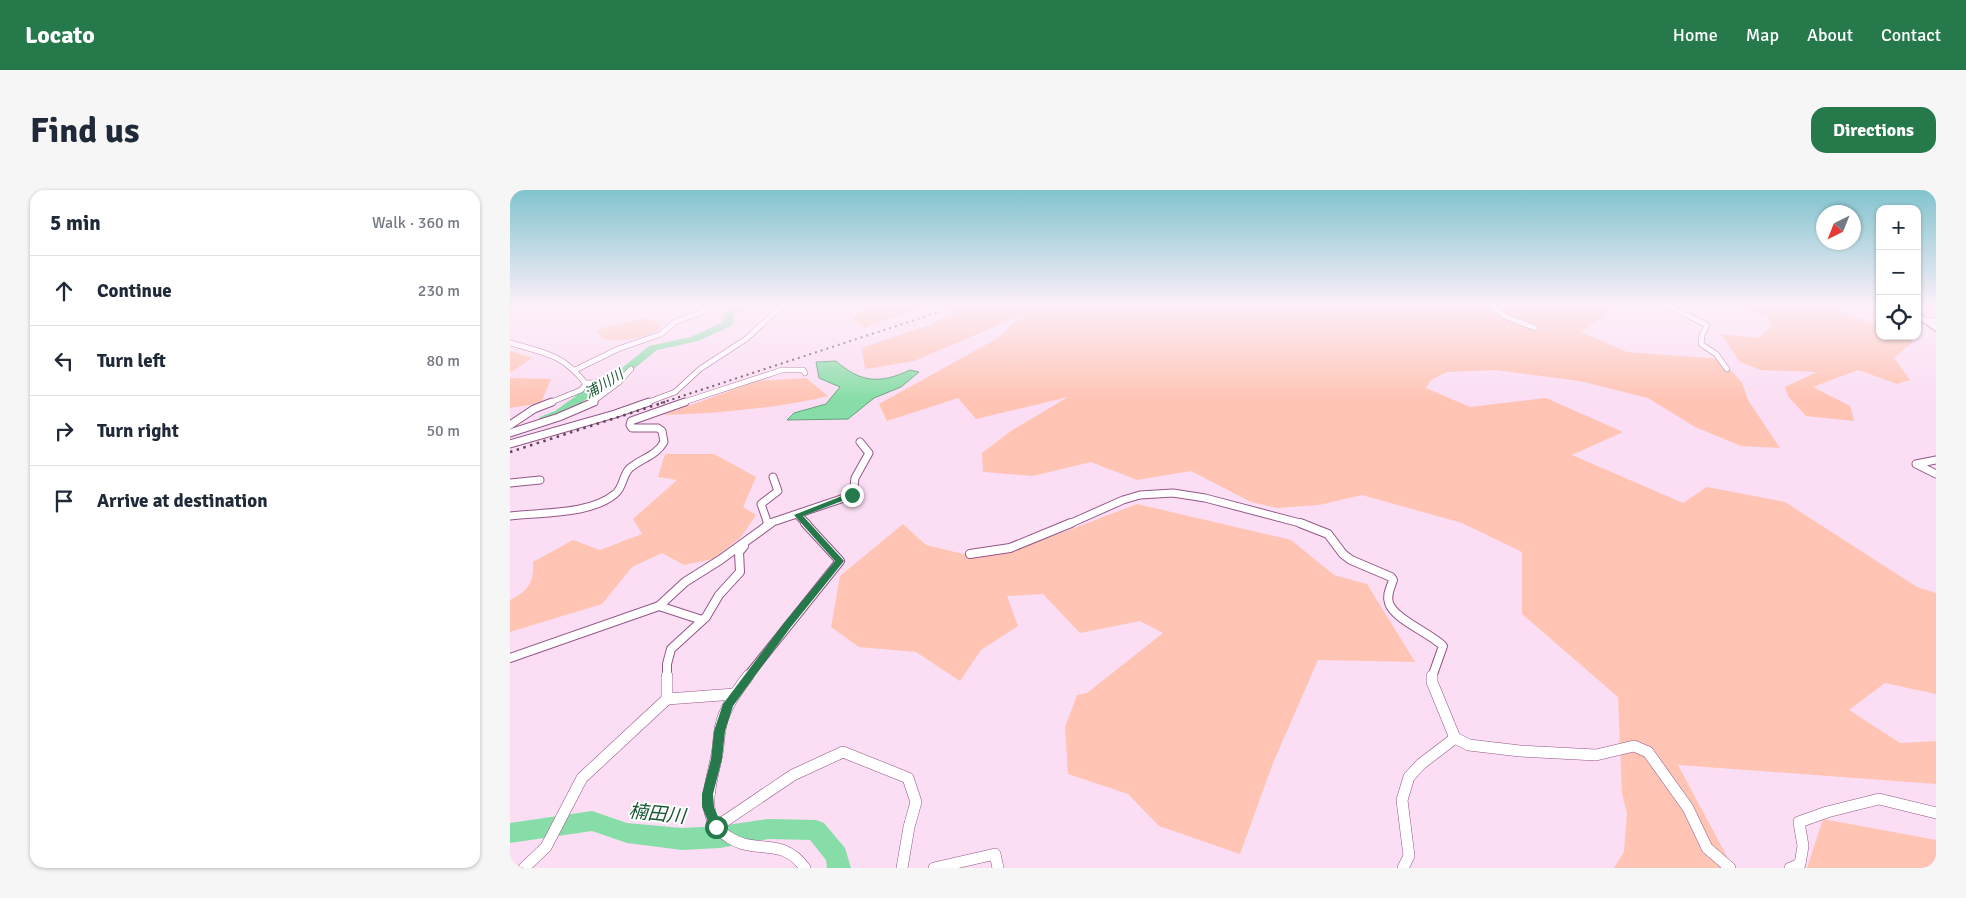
<!DOCTYPE html>
<meta charset="utf-8">
<style>
:root{--surface:#fff;--page:#f6f6f7;--text:#1f2937;--muted:#747a83;--line:#e0e1e3;--accent:#25794b}
body{margin:0;font-family:Signika,"Noto Sans JP",sans-serif;background:var(--page);color:var(--text)}
.controls{position:absolute;right:15px;top:15px;display:grid;overflow:hidden;border-radius:10px;box-shadow:0 1px 4px #0004}
.controls button{width:45px;height:45px;display:grid;place-items:center;padding:0;border:0;border-bottom:1px solid var(--line);background:var(--surface);color:var(--text);font:25px sans-serif}
.compass{position:absolute;left:1306px;top:15px;width:45px;height:45px;border-radius:50%;background:var(--surface);box-shadow:0 1px 4px #0004;rotate:223deg}
.stop{position:absolute;width:15px;height:15px;margin:-11px;border:4px solid #25794b;border-radius:50%;background:#fff}
.stop.end{background:#25794b;border-color:#fff;box-shadow:0 1px 5px #0008}
.list{margin:0;padding:0;list-style:none}
h2{display:flex;justify-content:space-between;align-items:center;height:65px;margin:0;padding:0 20px;font-size:21px}
h2 small{font-size:16px;font-weight:400;color:var(--muted)}
.list li{display:grid;grid-template-columns:32px 1fr auto;gap:15px;align-items:center;box-sizing:border-box;height:70px;padding:0 20px;border-top:1px solid var(--line)}
.list b{display:block;font-size:19px;white-space:nowrap}
.list em{font-size:16px;font-style:normal;color:var(--muted)}
.icon{flex:none;width:28px;height:28px;fill:none;stroke:currentColor;stroke-width:2;stroke-linecap:round;stroke-linejoin:round}
.map{position:relative;flex:none;width:1426px;height:678px;overflow:hidden;border-radius:15px}
header{display:flex;align-items:center;gap:30px;box-sizing:border-box;height:70px;padding:0 25px;background:var(--accent);color:#fff}
header strong{font-size:24px}
nav{display:flex;gap:28px;margin-inline-start:auto;font-size:18px}
.intro{display:flex;align-items:center;justify-content:space-between;box-sizing:border-box;height:120px;padding:0 30px}
h1{margin:0;font-size:35px}
.button{padding:12px 22px;border-radius:15px;background:var(--accent);color:#fff;font-size:18px;font-weight:700}
main{display:flex;gap:30px;padding:0 30px}
aside{flex:1;background:var(--surface);border-radius:15px;box-shadow:0 1px 4px #0004}
.map>svg:first-child{display:block}
.green{fill:#ffc4b4}
.water{fill:#87dda7;stroke:#6a9f7f}
.lines{fill:none;stroke-linecap:round;stroke-linejoin:round}
.river{fill:#87dda7;fill-rule:evenodd}
.minor-far3-casing{stroke:#955687;stroke-width:6}
.minor-far2-casing{stroke:#955687;stroke-width:9}
.minor-far1-casing{stroke:#955687;stroke-width:10}
.minor-casing{stroke:#955687;stroke-width:12}
.primary-casing{stroke:#955687;stroke-width:2}
.minor-far3{stroke:#fff;stroke-width:5}
.minor-far2{stroke:#fff;stroke-width:7}
.minor-far1{stroke:#fff;stroke-width:8}
.minor{stroke:#fff;stroke-width:11}
.primary{fill:#fff;fill-rule:evenodd}
.rail-far1{stroke:#60465a;stroke-width:2;stroke-dasharray:2 4;stroke-linecap:butt}
.rail{stroke:#60465a;stroke-width:2.5;stroke-dasharray:2.5 4.5;stroke-linecap:butt}
.route{fill:#25794b}
.labels{text-anchor:middle;dominant-baseline:central;stroke-width:4;stroke-linejoin:round;paint-order:stroke}
.far-water-label{font-size:14px;font-style:italic;fill:#175735;stroke:#fff}
.near-water-label{font-size:19px;font-style:italic;fill:#175735;stroke:#fff}
</style>
<header>
<strong>Locato</strong>
<nav><a>Home</a><a>Map</a><a>About</a><a>Contact</a></nav>
</header>
<div class="intro"><h1>Find us</h1><a class="button">Directions</a></div>
<main>
<aside>
<h2>5 min<small>Walk · 360 m</small></h2>
<ul class="list">
<li><svg class="icon" aria-label="ahead" viewBox="0 0 24 24"><path d="M12 20V5M6 11l6-6 6 6"/></svg><div><b>Continue</b></div><em>230 m</em></li>
<li><svg class="icon" aria-label="left" viewBox="0 0 24 24"><path d="M17 20v-9H6M10 6l-5 5 5 5"/></svg><div><b>Turn left</b></div><em>80 m</em></li>
<li><svg class="icon" aria-label="right" viewBox="0 0 24 24"><path d="M7 20v-9h11M14 6l5 5-5 5"/></svg><div><b>Turn right</b></div><em>50 m</em></li>
<li><svg class="icon" aria-label="arrive" viewBox="0 0 24 24"><path d="M6 21V4h12l-3 4 3 4H6"/></svg><div><b>Arrive at destination</b></div></li>
</ul>
</aside>
<div class="map">
<svg width="1426" height="678" viewBox="0 0 1426 678">
<rect width="100%" height="100%" fill="#fbdef3"/>
<!-- green -->
<g class="green">
<path d="M 355,115 L 1103,115 L 1097,124 L 1071,142 L 1117,162 L 1211,169 L 1232,193 L 1238,210 L 1270,258 L 1231,256 L 1185,237 L 1138,208 L 1070,191 L 985,180 L 937,182 L 921,190 L 916,198 L 960,217 L 1036,208 L 1113,242 L 1062,265 L 1173,313 L 1197,297 L 1275,312 L 1407,397 L 1426,403 L 1426,504 L 1375,493 L 1339,520 L 1390,553 L 1426,551 L 1426,594 L 1168,575 L 1223,678 L 1104,678 L 1114,662 L 1117,623 L 1112,604 L 1108,507 L 1012,424 L 1012,362 L 952,333 L 852,305 L 809,315 L 767,318 L 741,312 L 681,281 L 627,290 L 581,272 L 523,286 L 473,282 L 472,263 L 501,241 L 558,207 L 466,229 L 448,208 L 377,231 L 369,214 L 488,148 L 512,125 L 404,171 L 355,179 L 352,158 L 422,134 L 443,122 L 421,116 L 354,138 L 342,129 Z"/>
<path d="M 1225,115 L 1326,115 L 1334,124 L 1370,135 L 1370,146 L 1395,146 L 1403,152 L 1384,168 L 1400,190 L 1387,194 L 1348,180 L 1303,197 L 1340,216 L 1344,231 L 1296,226 L 1278,206 L 1275,197 L 1307,182 L 1251,180 L 1230,172 L 1211,144 L 1248,148 L 1262,136 L 1257,127 Z"/>
<path d="M 133,128 L 147,132 L 151,138 C 137,148 111,152 94,149 L 86,140 Z"/>
<path d="M 0,161 L 22,168 L 0,183 Z"/>
<path d="M 0,188 L 41,189 L 31,213 L 0,218 Z"/>
<path d="M 296,188 L 318,206 C 264,219 208,223 153,225 L 247,191 Z"/>
<path d="M 155,264 L 204,264 L 246,287 L 233,317 L 246,325 L 231,347 L 203,369 L 174,375 L 152,363 L 122,377 L 92,414 L 0,442 L 0,410 C 18,401 24,393 23,372 L 63,350 L 90,360 L 132,344 L 123,329 L 167,290 L 148,287 Z"/>
<path d="M 627,314 L 781,350 L 824,385 L 857,394 L 905,472 L 808,470 L 763,573 L 730,664 L 649,636 L 618,604 L 558,584 L 555,537 L 567,505 L 577,503 L 653,443 L 630,431 L 570,443 L 533,404 L 497,406 L 508,436 L 471,460 L 450,491 L 406,462 L 349,457 L 321,437 L 330,386 L 393,334 L 416,355 L 453,364 L 474,366 L 490,364 L 549,344 Z"/>
<path d="M 1313,629 L 1426,650 L 1426,678 L 1297,678 Z"/>
</g>
<!-- water -->
<path class="water" d="M 326,171 C 351,193 370,194 400,180 L 409,182 L 391,197 L 364,208 L 338,229 L 277,230 L 284,223 L 316,214 L 330,197 L 309,188 L 306,172 Z"/>
<g class="lines">
<!-- river -->
<g class="river">
<path d="M 225,115 L 237,115 L 223,125 L 224,132 L 221,136 L 188,151 L 147,160 L 115,186 L 92,197 L 53,227 L 34,234 L 28,230 L 30,227 L 45,221 L 84,193 L 107,182 L 139,156 L 181,147 L 213,132 L 215,122 Z"/>
<path d="M 82,621 L 117,633 L 172,638 L 210,636 L 258,629 L 306,630 L 314,633 L 335,658 L 341,678 L 317,678 L 316,670 L 300,650 L 258,649 L 210,658 L 172,660 L 117,653 L 82,641 L 0,653 L 0,633 Z"/>
</g>
<!-- minor-far3 casing -->
<g class="minor-far3-casing">
<g id="minor-far3">
<path d="M 979,115 L 994,126 L 1025,138"/>
<path d="M 1156,115 L 1197,135 L 1192,145 L 1191,154 L 1206,164 L 1217,179"/>
<path d="M 0,118 L 5,115"/>
<path d="M 1415,130 L 1426,131"/>
<path d="M 0,153 C 35,163 53,164 76,194 L 71,200 L 39,213"/>
<path d="M 65,180 L 108,159 L 151,144 L 165,132 L 189,123 L 201,115"/>
<path d="M 109,192 L 121,179"/>
<path d="M 75,193 L 109,192 L 81,213"/>
<path d="M 136,213 L 165,202 L 190,179 L 236,149 L 273,115"/>
<path d="M 171,213 L 272,180 L 293,180 L 295,183"/>
</g>
</g>
<!-- minor-far2 casing -->
<g class="minor-far2-casing">
<g id="minor-far2">
<path d="M 0,235 L 24,219 L 42,212"/>
<path d="M 0,243 L 49,227 L 84,212"/>
<path d="M 0,254 L 105,224 L 139,212"/>
<path d="M 1426,270 L 1406,274 L 1426,284"/>
<path d="M 0,293 L 30,290"/>
<path d="M 288,325 L 297,334"/>
<path d="M 0,326 C 31,322 80,325 105,304 C 114,297 112,285 120,278 C 132,268 146,266 154,252 L 152,241 L 148,238 L 122,238 L 120,235 L 121,231 L 175,212"/>
<path d="M 257,334 L 343,305 L 345,288 L 359,263 L 350,252"/>
<path d="M 258,334 L 251,314 L 268,301 L 263,287"/>
<path d="M 559,334 L 613,310 L 630,305 L 663,303 L 695,308 L 794,334"/>
</g>
</g>
<!-- minor-far1 casing -->
<g class="minor-far1-casing">
<g id="minor-far1">
<path d="M 790,333 L 818,344 L 833,364 L 841,370 L 881,387 L 883,390 C 881,397 876,405 879,413 C 884,429 920,443 933,456 L 922,487"/>
<path d="M 460,364 L 500,358 L 561,333"/>
<path d="M 149,416 L 192,430"/>
<path d="M 0,468 L 149,416 L 175,392 L 210,370 L 261,333"/>
<path d="M 157,487 L 157,474 L 161,459 L 196,427 L 209,405 L 230,382 L 229,362 L 234,356"/>
<path d="M 237,487 L 330,371 L 295,333"/>
</g>
</g>
<!-- minor casing -->
<g class="minor-casing">
<g id="minor">
<path d="M 238,486 C 227,501 215,517 211,535 C 208,547 209,558 206,569 C 200,599 188,628 220,648 C 247,665 272,646 295,678"/>
<path d="M 922,486 L 922,492 L 945,548 L 959,555 L 1010,561 L 1086,565 L 1124,556 L 1138,562 L 1178,618 L 1197,658 L 1220,678"/>
<path d="M 157,509 L 225,504"/>
<path d="M 206,637 L 283,585 L 333,562 L 398,588 L 406,612 L 399,637 L 392,678"/>
<path d="M 14,678 L 36,657 L 72,588 L 157,509 L 157,486"/>
<path d="M 424,678 L 485,664 L 488,678"/>
<path d="M 893,678 L 899,666 L 892,610 L 899,587 L 911,574 L 945,548"/>
<path d="M 1280,678 L 1290,674 L 1293,656 L 1289,632 L 1317,622 L 1369,609 L 1426,623"/>
</g>
</g>
<!-- primary casing -->
<g class="primary-casing">
<path id="primary" d="M 1407,122 L 1426,134 L 1426,141 L 1407,128 Z"/>
</g>
<!-- minor-far3 -->
<use href="#minor-far3" class="minor-far3"/>
<!-- minor-far2 -->
<use href="#minor-far2" class="minor-far2"/>
<!-- minor-far1 -->
<use href="#minor-far1" class="minor-far1"/>
<!-- minor -->
<use href="#minor" class="minor"/>
<!-- primary -->
<use href="#primary" class="primary"/>
<!-- rail-far1 -->
<path class="rail-far1" d="M 151,213 L 429,122"/>
<!-- rail -->
<path class="rail" d="M 0,262 L 155,212"/>
</g>
<!-- sky -->
<linearGradient id="sky" x2="0" y2="1"><stop stop-color="#81c4ce"/><stop offset="0.55" stop-color="#fdf0fa"/><stop offset="1" stop-color="#fdf0fa" stop-opacity="0"/></linearGradient>
<rect width="1426" height="210" fill="url(#sky)"/>
<!-- route -->
<path class="route" d="M 342,302 L 346,305 L 345,306 L 293,326 L 334,371 L 280,438 L 223,516 L 215,541 L 212,569 L 203,604 L 204,617 L 212,637 L 211,641 L 206,642 L 202,641 L 192,617 L 192,604 L 201,569 L 204,541 L 213,514 L 274,433 L 325,371 L 284,325 Z"/>
<g class="labels">
<!-- far-water labels -->
<g class="far-water-label">
<text transform="translate(94 194) rotate(-31)">浦川川</text>
</g>
<!-- near-water labels -->
<g class="near-water-label">
<text transform="translate(147 624) rotate(6)">楠田川</text>
</g>
</g>
</svg>
<div class="controls">
<button>+</button>
<button>−</button>
<button><svg class="icon" aria-label="locate" viewBox="0 0 24 24"><circle cx="12" cy="12" r="6"/><path d="M12 2v4M12 18v4M2 12h4M18 12h4"/></svg></button>
</div>
<svg class="compass" viewBox="-18 -18 36 36"><path d="M0-13l5 13h-10z" fill="#e53935"/><path d="M0 13l5-13h-10z" fill="#747a83"/></svg>
<div class="stop" style="left:206px;top:637px"></div>
<div class="stop end" style="left:342px;top:305px"></div>
</div>
</main>
